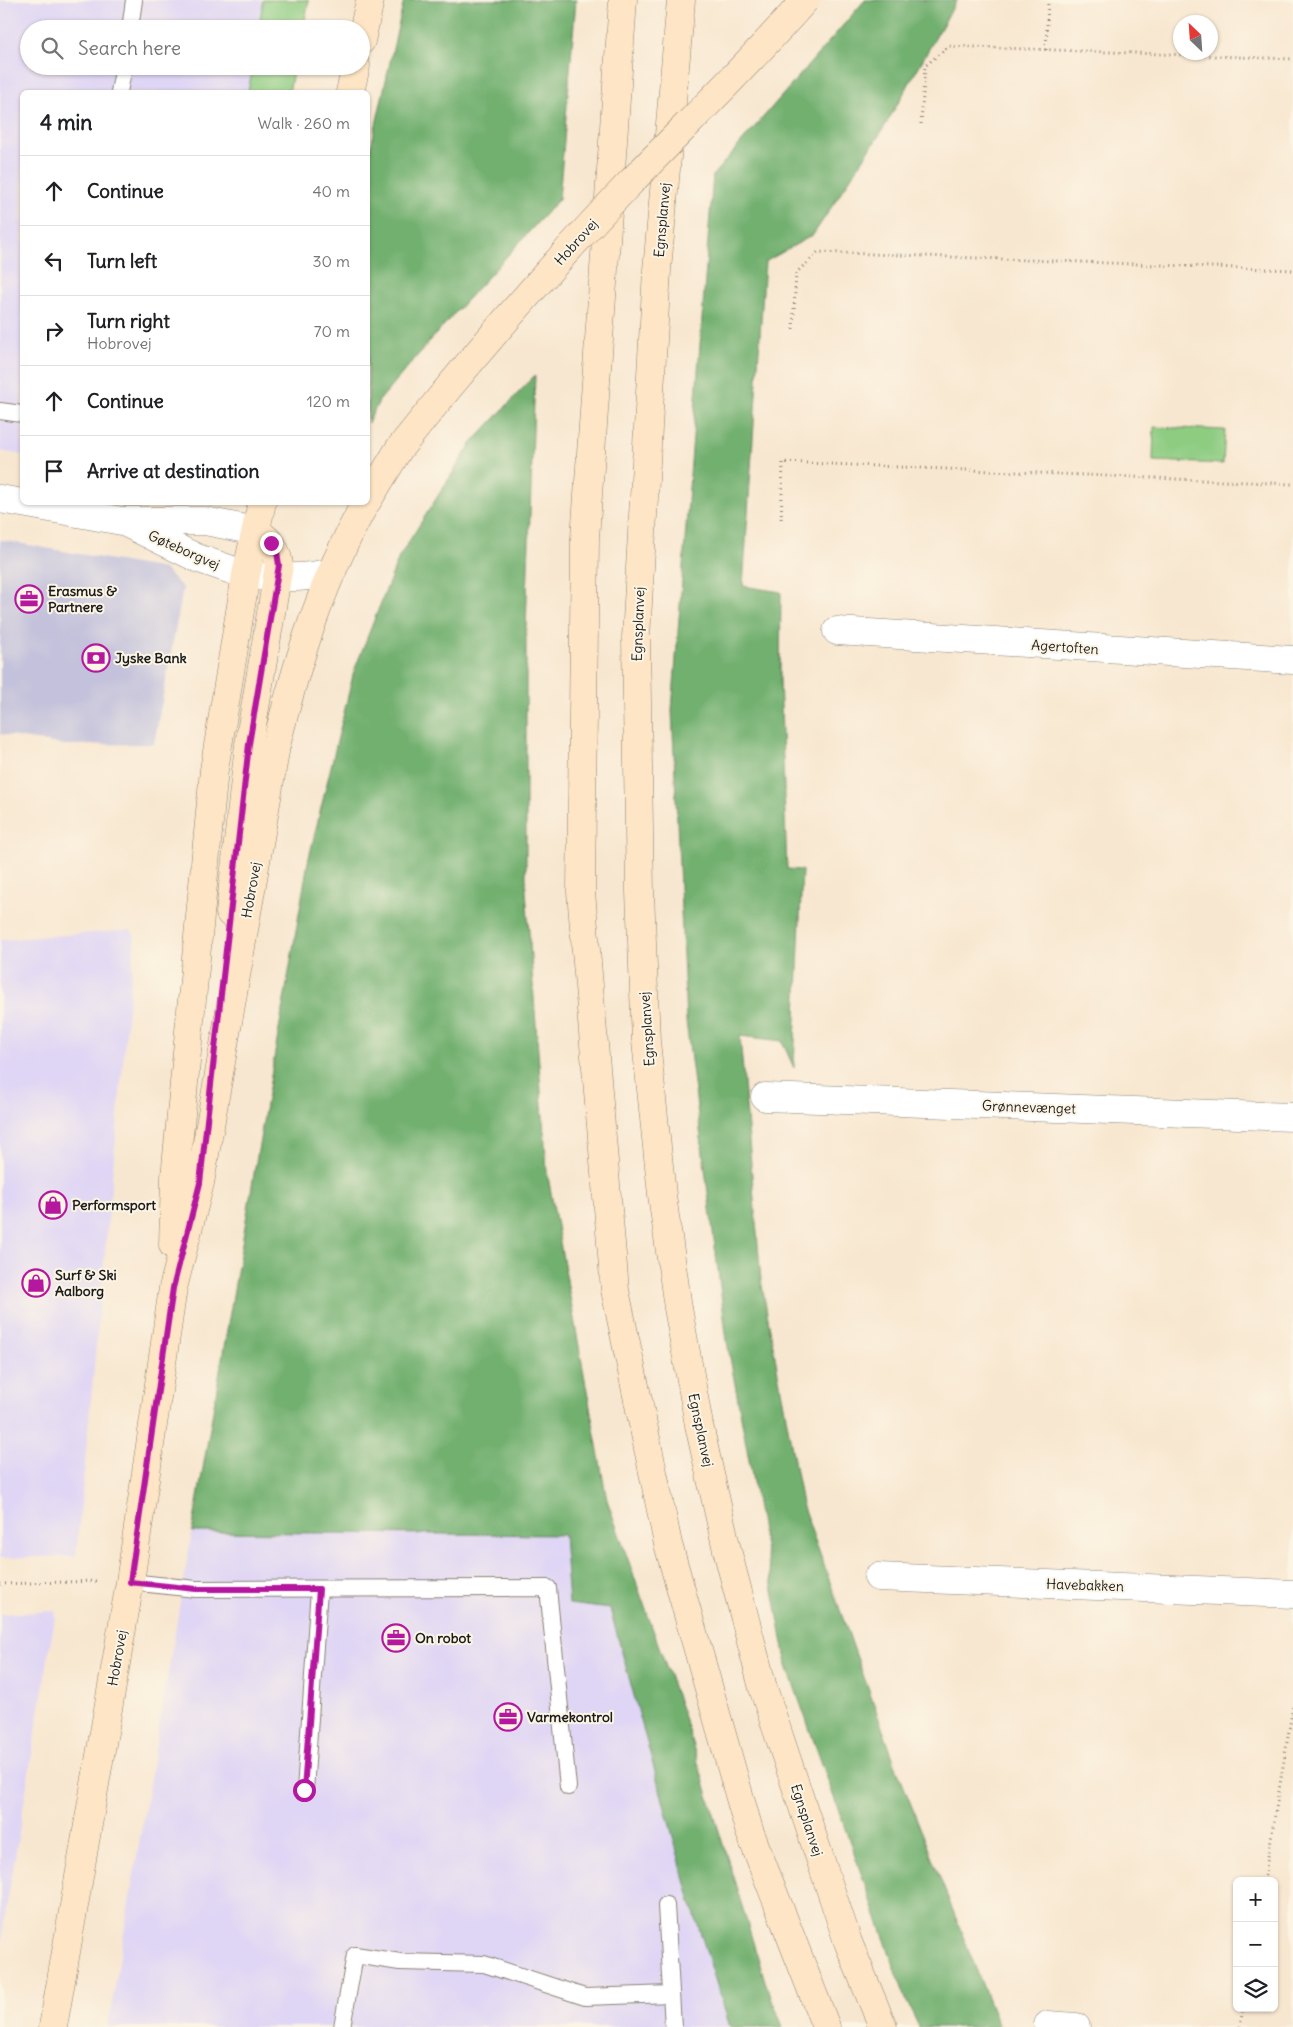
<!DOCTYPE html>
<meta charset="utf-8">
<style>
:root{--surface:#fff;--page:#f6f6f6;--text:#202124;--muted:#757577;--line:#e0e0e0}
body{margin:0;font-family:Delius,sans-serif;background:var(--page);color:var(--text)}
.controls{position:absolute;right:15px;bottom:15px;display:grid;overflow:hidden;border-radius:8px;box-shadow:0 1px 4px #0004}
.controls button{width:45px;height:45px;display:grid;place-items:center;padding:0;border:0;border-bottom:1px solid var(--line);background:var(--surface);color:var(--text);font:25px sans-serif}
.compass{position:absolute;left:1173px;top:15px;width:45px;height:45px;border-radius:50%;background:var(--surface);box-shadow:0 1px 4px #0004;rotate:335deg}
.stop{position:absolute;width:15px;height:15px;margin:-11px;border:4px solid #b5179e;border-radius:50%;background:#fff}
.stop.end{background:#b5179e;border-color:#fff;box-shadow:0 1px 5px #0008}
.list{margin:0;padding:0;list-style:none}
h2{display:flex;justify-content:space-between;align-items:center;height:65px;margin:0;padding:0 20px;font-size:21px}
h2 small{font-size:16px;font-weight:400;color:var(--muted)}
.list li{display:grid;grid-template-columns:32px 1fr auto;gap:15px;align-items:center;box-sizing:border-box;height:70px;padding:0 20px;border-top:1px solid var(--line)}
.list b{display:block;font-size:19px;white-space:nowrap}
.list p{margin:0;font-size:16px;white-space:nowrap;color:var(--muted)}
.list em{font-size:16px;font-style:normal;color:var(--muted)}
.icon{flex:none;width:28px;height:28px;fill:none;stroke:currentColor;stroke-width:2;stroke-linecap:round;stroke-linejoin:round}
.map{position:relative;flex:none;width:1293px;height:2027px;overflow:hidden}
.search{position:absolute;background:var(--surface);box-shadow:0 1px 4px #0004;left:20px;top:20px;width:350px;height:55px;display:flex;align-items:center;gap:12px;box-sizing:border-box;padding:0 18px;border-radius:28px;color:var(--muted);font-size:19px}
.panel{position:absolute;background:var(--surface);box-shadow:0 1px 4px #0004;left:20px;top:90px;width:350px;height:415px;border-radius:8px}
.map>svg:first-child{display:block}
.built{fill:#dfd5f5}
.industrial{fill:#c3c1db}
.green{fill:#8ecc82;stroke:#55744f}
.forest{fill:#72b070;stroke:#476646}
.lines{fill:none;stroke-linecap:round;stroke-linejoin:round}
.service-casing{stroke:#8a8276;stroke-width:18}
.minor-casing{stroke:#8a8276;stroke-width:29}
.tertiary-casing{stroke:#8a8276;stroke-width:29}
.secondary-casing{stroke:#8a8276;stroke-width:29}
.path{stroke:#8a8276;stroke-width:3;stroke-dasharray:1 4;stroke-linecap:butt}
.service{stroke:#fff;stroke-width:16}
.minor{stroke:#fff;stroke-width:28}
.tertiary{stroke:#fff;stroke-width:28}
.secondary{stroke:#fde5c5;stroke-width:28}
.secondary-bridge-casing{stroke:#8a8276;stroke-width:29;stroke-linecap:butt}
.secondary-bridge{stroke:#fde5c5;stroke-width:28}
.route{stroke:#b5179e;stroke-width:6}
.labels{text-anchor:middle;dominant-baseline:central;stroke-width:4;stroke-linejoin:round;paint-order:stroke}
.street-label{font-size:14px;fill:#1c1c1c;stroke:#fcf5e5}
.poi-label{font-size:14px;font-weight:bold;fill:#1c1c1c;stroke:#fcf5e5;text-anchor:start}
</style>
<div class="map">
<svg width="1293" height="2027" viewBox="0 0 1293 2027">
<rect width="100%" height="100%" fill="#fcf5e5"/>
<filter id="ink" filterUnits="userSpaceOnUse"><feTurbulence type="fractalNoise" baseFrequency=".02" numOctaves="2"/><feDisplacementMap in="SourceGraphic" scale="10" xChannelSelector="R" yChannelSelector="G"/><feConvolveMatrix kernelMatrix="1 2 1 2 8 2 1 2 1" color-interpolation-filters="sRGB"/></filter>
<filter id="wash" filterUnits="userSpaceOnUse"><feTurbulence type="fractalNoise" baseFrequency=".0096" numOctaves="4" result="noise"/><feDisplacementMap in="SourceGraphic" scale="20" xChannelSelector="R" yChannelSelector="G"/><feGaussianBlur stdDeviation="1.12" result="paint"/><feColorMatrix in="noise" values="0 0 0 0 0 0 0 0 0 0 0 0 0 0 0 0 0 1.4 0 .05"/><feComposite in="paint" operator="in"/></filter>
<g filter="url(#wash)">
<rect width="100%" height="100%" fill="#f8e7d0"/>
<!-- built -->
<g class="built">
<path d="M 0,0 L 309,0 L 303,29 L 29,29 L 29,66 L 294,66 L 289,92 L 22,92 L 22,455 L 0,451 Z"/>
<path d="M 131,930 L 135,936 L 76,1556 L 0,1558 L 0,940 Z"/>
<path d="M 192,1532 L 564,1535 L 569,1604 L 610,1609 L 693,1909 L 730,2027 L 108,2027 Z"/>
<path d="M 56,1611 L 0,1946 L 0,1614 Z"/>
</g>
<!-- industrial -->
<path class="industrial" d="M 0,540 L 164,569 L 183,588 L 154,744 L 64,745 L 0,734 Z"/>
<!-- green -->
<g class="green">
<path d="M 263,0 L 309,0 L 303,29 L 259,29 Z"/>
<path d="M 253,66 L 294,66 L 289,92 L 248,92 Z"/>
<path d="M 1154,427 L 1225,430 L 1223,464 L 1153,461 Z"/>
</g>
<!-- forest -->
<g class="forest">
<path d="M 404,0 L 576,0 L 559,199 L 435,335 L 379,401 L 368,423 L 368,160 Z"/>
<path d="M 865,0 L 957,0 L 882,131 L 813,235 L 765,262 L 743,586 L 781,592 L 780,678 L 787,869 L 802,870 L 794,1068 L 782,1041 L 740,1036 L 761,1280 L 802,1504 L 897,1769 L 999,2027 L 919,2027 L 907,2002 L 787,1666 L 727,1341 L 686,1021 L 672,710 L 713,175 Z"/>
<path d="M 535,375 L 526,626 L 526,891 L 547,1171 L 607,1500 L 685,1720 L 765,1981 L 783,2027 L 730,2027 L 693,1909 L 610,1609 L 569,1604 L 564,1535 L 192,1532 L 308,862 L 354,671 L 399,557 L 471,444 Z"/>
</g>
</g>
<g filter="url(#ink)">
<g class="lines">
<!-- service casing -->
<g class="service-casing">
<g id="service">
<path d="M 130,29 L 134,0"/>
<path d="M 119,92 L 124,66"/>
<path d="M 0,411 L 22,414"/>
<path d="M 130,1582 L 196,1589 L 548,1588 L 568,1787"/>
<path d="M 305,1790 L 319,1589"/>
<path d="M 666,1905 L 673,2027"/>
<path d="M 342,2027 L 355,1955 L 400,1962 L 484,1964 L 585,1997 L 671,1994"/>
</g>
</g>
<!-- minor casing -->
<g class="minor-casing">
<g id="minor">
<path d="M 246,575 C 276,578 303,579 332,572"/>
<path d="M 837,631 L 1293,660"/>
<path d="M 765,1097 L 1293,1117"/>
<path d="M 878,1577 L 1293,1594"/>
<path d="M 1048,2025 L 1076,2027"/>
</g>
</g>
<!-- tertiary casing -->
<g class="tertiary-casing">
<g id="tertiary">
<path d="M 0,499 L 122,521 L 205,521 L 256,531"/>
<path d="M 128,524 L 197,558 L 246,575"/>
</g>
</g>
<!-- secondary casing -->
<g class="secondary-casing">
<g id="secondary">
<path d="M 623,0 L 585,538 L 581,892 L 615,1290 L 668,1544 L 749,1830 L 826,2027"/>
<path d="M 681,0 L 657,270 L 636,638 L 640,892 L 646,1041 L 662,1195 L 678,1308 L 699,1425 L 727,1550 L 763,1688 L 848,1942 L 883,2027"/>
<path d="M 361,41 L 370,0"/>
<path d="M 350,92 L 356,66"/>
<path d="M 368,500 L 399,449 L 445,392"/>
<path d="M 230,913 L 249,744 L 279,565 C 277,549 270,540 256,531"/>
<path d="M 173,1245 L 175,1177 L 214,770 L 246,575 L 262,502"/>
<path d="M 53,2027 L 130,1582 L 173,1288 L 200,1183 L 276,746 C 297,661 323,578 366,502"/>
</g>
</g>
<!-- path -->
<g class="path">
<path d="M 1046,50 L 1048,0"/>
<path d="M 921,124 L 925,66 L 949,46 L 1293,59"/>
<path d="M 793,329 L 796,273 L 818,252 L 1293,270"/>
<path d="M 781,524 L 783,462 L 1293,484"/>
<path d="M 0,1584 L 97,1581"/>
<path d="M 1264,1881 L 1293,1706"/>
<path d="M 1240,2027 L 1243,2008"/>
</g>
<!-- service -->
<use href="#service" class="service"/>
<!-- minor -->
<use href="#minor" class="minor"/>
<!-- tertiary -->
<use href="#tertiary" class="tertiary"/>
<!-- secondary -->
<use href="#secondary" class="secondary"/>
<!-- secondary-bridge casing -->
<g class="secondary-bridge-casing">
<path id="secondary-bridge" d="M 445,392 C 504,321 565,251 629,184 C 688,123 749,64 805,0"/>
</g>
<!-- secondary-bridge -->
<use href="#secondary-bridge" class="secondary-bridge"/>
</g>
</g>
<g class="lines" filter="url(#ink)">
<!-- route -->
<path class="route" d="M 271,543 L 277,552 L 279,565 L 249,744 L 200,1183 L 173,1288 L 130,1582 L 196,1589 L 319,1589 L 304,1790"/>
</g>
<!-- icons -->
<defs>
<g id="office-ring" transform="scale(1.4375)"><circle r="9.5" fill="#fcf5e5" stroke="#b5179e" stroke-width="1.5"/><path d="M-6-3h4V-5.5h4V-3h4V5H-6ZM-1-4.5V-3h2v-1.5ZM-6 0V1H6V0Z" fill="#b5179e"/></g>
<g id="bank-ring" transform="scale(1.4375)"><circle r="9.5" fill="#fcf5e5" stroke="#b5179e" stroke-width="1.5"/><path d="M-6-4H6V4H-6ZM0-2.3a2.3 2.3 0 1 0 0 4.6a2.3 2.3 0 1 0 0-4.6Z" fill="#b5179e"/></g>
<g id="shop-ring" transform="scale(1.4375)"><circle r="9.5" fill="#fcf5e5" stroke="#b5179e" stroke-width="1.5"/><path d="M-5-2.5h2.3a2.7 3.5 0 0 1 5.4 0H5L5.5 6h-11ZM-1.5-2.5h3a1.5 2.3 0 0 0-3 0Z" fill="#b5179e"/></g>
</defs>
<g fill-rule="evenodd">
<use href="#office-ring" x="29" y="599"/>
<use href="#bank-ring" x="96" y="658"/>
<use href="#shop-ring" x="53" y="1205"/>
<use href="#shop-ring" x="36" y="1283"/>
<use href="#office-ring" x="396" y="1638"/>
<use href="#office-ring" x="508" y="1717"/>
</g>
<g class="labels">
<!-- street labels -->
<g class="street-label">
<text transform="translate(662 220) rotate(-85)">Egnsplanvej</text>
<text transform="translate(576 242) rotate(-48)">Hobrovej</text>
<text transform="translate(184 550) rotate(24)">Gøteborgvej</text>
<text transform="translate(638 624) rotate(-88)">Egnsplanvej</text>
<text transform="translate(1065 647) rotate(4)">Agertoften</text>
<text transform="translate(251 890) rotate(-80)">Hobrovej</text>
<text transform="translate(647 1029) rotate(-94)">Egnsplanvej</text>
<text transform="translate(1029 1107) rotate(2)">Grønnevænget</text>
<text transform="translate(701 1430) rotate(78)">Egnsplanvej</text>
<text transform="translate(1085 1585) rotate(2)">Havebakken</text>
<text transform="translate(117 1658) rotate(-80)">Hobrovej</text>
<text transform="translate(807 1820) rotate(72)">Egnsplanvej</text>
</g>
<!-- poi labels -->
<g class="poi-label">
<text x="48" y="591">Erasmus &amp;<tspan x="48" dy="16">Partnere</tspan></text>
<text x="115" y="658">Jyske Bank</text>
<text x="72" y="1205">Performsport</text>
<text x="55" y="1275">Surf &amp; Ski<tspan x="55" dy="16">Aalborg</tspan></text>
<text x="415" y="1638">On robot</text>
<text x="527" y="1717">Varmekontrol</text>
</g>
</g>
</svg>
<div class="controls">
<button>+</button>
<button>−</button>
<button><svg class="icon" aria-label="layers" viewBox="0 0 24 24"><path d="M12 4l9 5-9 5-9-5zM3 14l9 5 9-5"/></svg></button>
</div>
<svg class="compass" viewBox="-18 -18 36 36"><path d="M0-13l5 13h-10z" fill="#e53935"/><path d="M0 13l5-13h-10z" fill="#757577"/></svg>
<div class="stop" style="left:304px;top:1790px"></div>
<div class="stop end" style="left:271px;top:543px"></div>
<div class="search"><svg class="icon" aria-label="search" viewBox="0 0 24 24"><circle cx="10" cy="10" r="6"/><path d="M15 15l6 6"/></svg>Search here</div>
<section class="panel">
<h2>4 min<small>Walk · 260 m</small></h2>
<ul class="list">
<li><svg class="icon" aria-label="ahead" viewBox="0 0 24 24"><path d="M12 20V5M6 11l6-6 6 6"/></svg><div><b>Continue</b></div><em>40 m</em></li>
<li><svg class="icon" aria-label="left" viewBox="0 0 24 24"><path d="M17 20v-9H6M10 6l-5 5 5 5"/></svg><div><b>Turn left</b></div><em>30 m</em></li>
<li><svg class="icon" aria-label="right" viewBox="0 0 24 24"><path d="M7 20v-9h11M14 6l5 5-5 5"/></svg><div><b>Turn right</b><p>Hobrovej</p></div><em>70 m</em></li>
<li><svg class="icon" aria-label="ahead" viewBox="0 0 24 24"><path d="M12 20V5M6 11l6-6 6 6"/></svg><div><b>Continue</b></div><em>120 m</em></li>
<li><svg class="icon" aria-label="arrive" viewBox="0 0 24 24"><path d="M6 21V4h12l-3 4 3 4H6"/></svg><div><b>Arrive at destination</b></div></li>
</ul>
</section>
</div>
